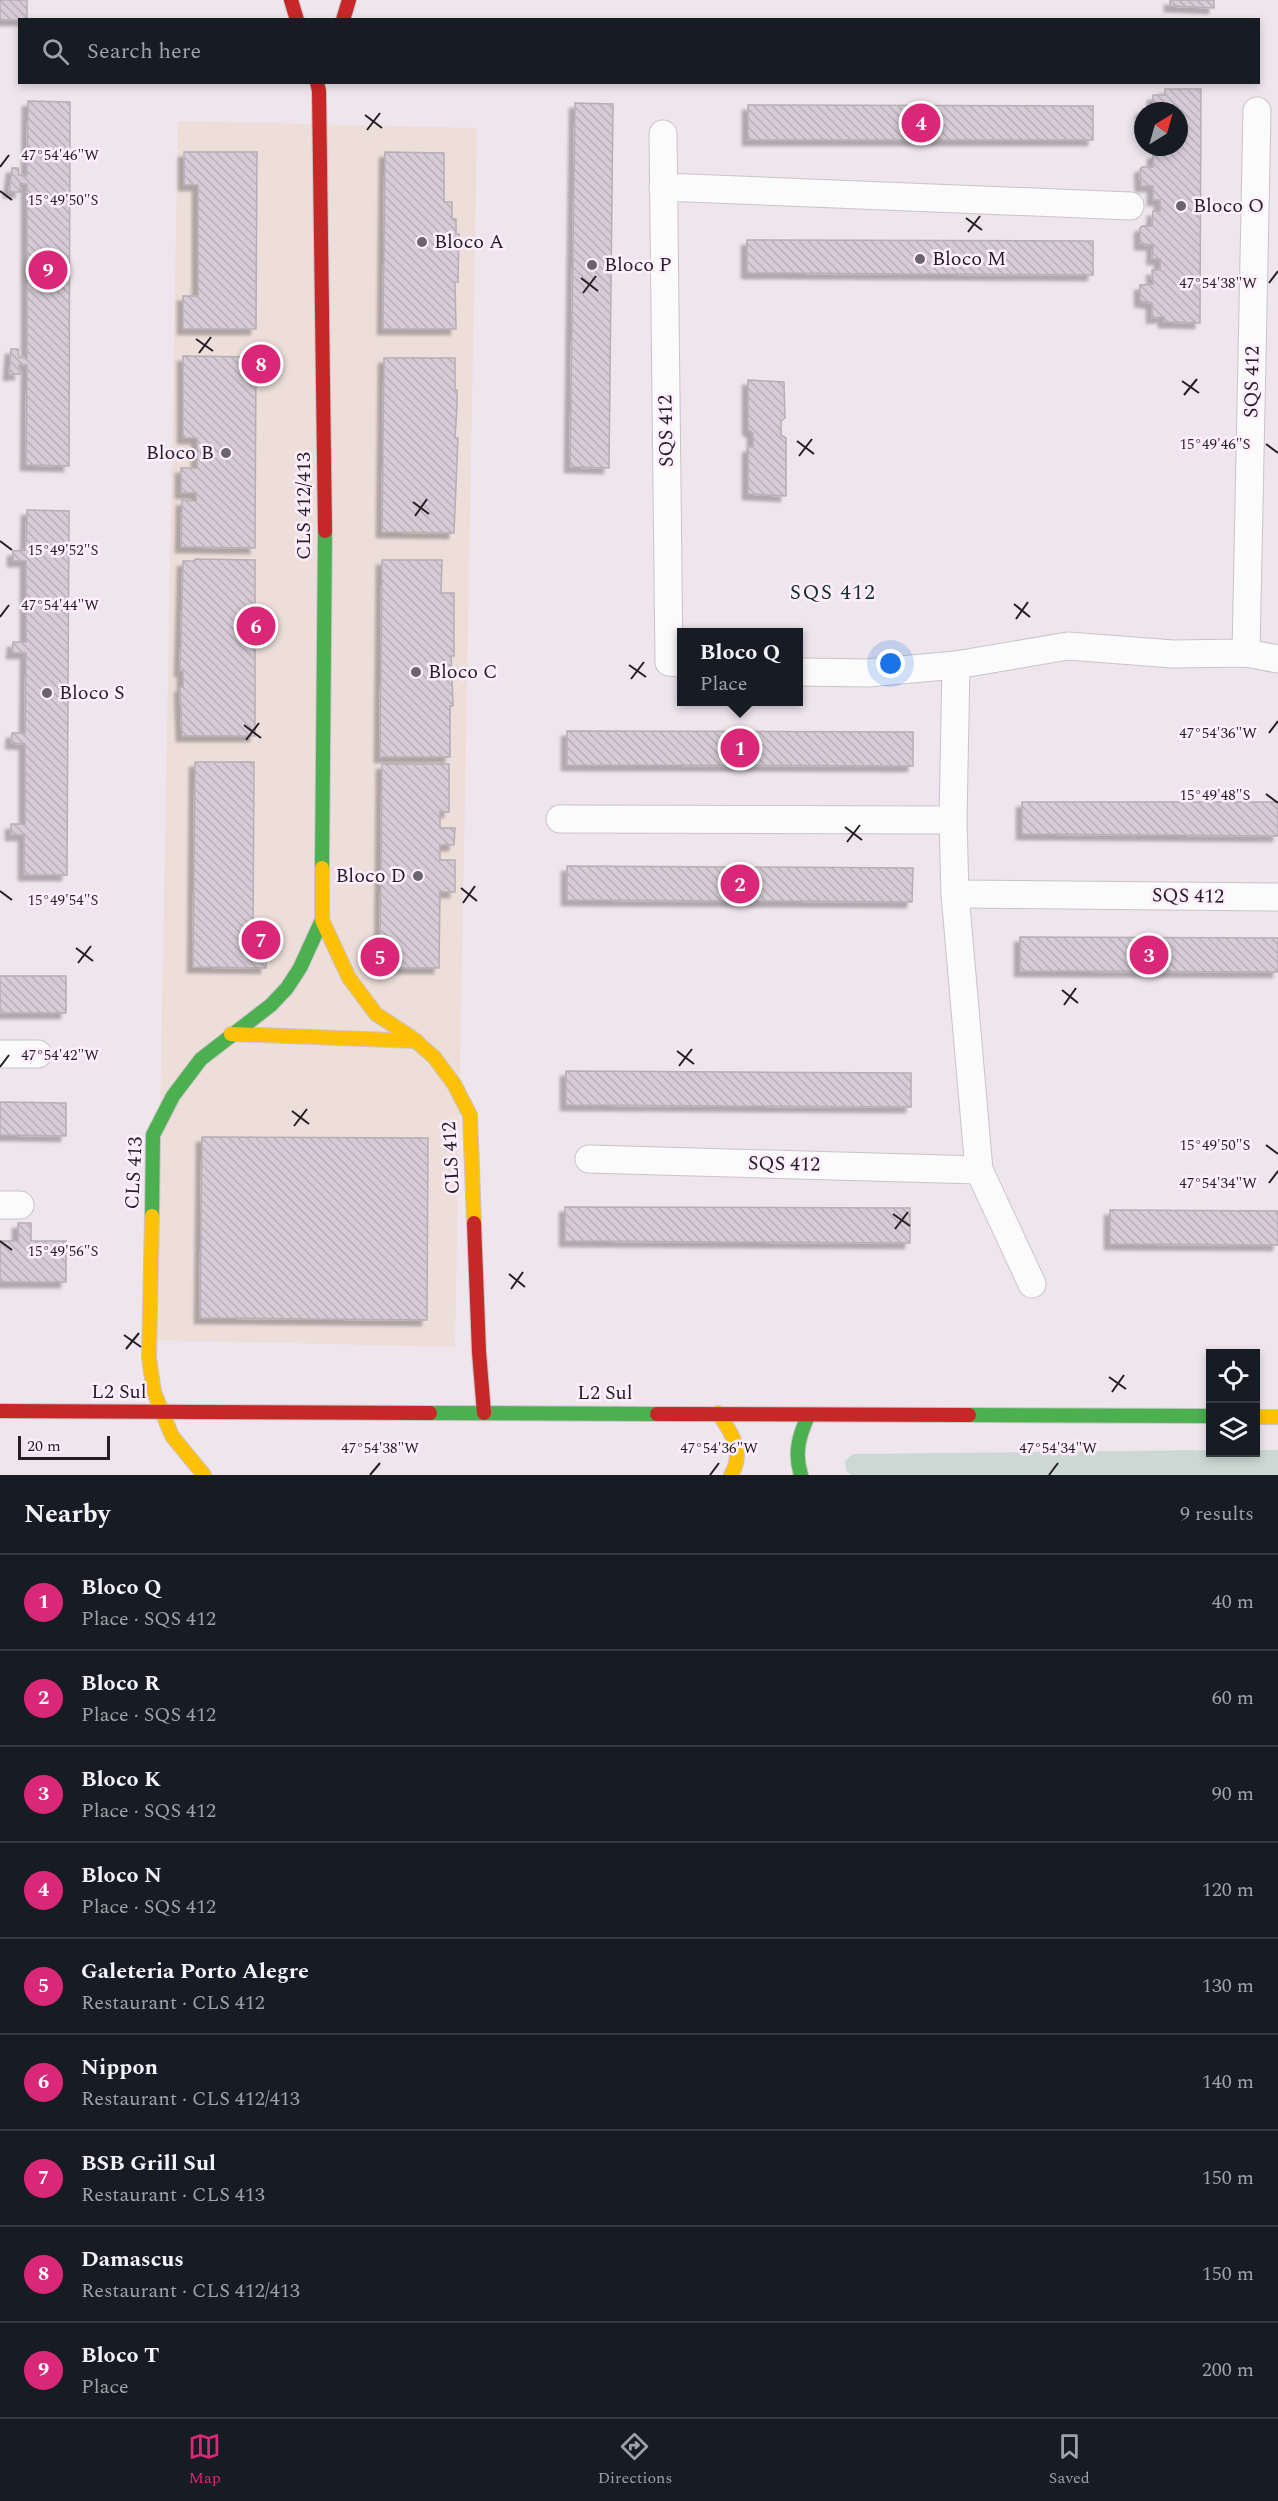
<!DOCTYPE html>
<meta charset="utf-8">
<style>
:root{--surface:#171b24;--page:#242831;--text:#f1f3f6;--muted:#9ea1a6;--line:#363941;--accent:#db2777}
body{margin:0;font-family:Spectral,serif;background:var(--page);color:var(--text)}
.controls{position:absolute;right:18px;bottom:18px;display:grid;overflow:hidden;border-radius:0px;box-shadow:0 3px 9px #0003}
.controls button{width:54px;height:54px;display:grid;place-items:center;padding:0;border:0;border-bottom:2px solid var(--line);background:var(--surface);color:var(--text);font:30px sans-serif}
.compass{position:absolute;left:1134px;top:102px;width:54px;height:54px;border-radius:50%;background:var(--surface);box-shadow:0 3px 9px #0003;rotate:37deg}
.scale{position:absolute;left:18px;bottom:15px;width:92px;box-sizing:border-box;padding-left:6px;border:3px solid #251f25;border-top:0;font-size:16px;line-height:21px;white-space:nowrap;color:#251f25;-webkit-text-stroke:4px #ffeefd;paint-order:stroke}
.you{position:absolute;left:891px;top:664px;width:21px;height:21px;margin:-15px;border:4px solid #fff;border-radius:50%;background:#1a73e8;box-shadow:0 0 0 9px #1a73e833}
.badge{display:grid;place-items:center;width:39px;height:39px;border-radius:50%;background:var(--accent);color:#fff;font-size:20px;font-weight:700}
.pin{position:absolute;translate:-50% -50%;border:3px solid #fff;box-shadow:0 2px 6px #0006}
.popup{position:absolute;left:677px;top:628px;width:126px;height:78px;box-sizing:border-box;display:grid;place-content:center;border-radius:0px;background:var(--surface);filter:drop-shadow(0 2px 4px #0005);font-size:20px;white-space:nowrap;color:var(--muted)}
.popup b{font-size:22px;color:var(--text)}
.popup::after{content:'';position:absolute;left:50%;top:100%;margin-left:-12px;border:12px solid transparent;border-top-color:var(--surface)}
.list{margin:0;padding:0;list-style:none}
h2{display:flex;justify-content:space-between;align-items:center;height:78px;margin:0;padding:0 24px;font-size:26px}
h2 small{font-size:20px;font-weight:400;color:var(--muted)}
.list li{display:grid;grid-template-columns:39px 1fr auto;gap:18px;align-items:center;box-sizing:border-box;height:96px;padding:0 24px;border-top:2px solid var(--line)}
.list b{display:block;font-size:22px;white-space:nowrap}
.list p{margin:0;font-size:20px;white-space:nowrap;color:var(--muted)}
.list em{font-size:20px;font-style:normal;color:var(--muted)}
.icon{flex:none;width:33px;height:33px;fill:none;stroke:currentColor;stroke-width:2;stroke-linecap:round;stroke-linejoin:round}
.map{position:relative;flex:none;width:1278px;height:1475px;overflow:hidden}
.search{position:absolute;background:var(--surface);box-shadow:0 3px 9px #0003;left:18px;right:18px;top:18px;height:66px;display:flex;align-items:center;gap:15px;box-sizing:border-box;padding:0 21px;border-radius:0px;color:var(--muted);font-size:22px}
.sheet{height:942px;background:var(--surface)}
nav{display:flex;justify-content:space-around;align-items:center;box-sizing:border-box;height:84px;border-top:2px solid var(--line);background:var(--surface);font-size:16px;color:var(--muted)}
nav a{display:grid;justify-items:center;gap:3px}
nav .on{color:var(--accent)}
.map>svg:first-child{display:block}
.commercial{fill:#eddeda}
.grass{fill:#ccd8d3}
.building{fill:url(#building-back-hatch);stroke:#b6afb5;stroke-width:1.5;filter:url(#shadow)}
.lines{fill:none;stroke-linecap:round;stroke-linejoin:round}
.street-casing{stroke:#cac4ca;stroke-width:29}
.fast-casing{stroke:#cac4ca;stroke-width:16}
.slow-casing{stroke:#cac4ca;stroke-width:16}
.jam-casing{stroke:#cac4ca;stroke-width:16}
.street{stroke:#fcfbfc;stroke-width:27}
.fast{stroke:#4caf50;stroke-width:14}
.slow{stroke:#ffc107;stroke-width:14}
.jam{stroke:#c62828;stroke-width:14}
.ticks{fill:none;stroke:#251f25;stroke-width:2}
.poi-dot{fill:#6b646b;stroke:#ffeefd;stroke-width:2}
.labels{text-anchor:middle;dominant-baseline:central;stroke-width:5;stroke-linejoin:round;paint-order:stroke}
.poi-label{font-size:20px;fill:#251f25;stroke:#ffeefd;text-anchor:start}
.street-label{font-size:20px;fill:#251f25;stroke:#ffeefd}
.neighbourhood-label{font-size:21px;letter-spacing:1.5px;fill:#0f2f29;stroke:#ffeefd}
.ticks-label{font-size:15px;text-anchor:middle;fill:#251f25;stroke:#ffeefd;stroke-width:5;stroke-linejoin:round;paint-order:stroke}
</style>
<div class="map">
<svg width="1278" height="1475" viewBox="0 0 1278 1475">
<defs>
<pattern id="building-back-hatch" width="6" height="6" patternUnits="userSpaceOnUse" patternTransform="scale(1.5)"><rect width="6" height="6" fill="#d7ccd6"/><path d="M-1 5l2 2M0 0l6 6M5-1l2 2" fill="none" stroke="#b8afb8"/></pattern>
<filter id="shadow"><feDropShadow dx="-5.5" dy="5.5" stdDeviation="1.5" flood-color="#0004"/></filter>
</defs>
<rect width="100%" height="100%" fill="#eee5ed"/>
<!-- commercial -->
<path class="commercial" d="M 178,121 L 477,128 L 455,1347 L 156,1340 Z"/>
<!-- grass -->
<path class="grass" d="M 1210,1450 L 1210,1452 L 1256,1452 L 1256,1450 L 1278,1450 L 1278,1475 L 851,1475 L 846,1471 L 845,1461 L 853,1454 Z"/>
<!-- building -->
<g class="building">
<rect x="0" y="0" width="27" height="20"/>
<path d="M 1170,0 L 1214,0 L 1214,8 L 1170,6 Z"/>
<path d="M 1165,89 L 1201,89 L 1200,323 L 1164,322 L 1164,317 L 1152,318 L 1152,303 L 1140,301 L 1140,285 L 1153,284 L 1152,270 L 1160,270 L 1160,259 L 1152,259 L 1153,245 L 1140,244 L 1140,228 L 1142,226 L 1152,226 L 1153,211 L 1160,211 L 1160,200 L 1153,200 L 1153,186 L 1141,186 L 1140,169 L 1142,167 L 1153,167 L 1153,154 L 1161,153 L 1161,147 L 1179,147 L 1179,111 L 1143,111 L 1143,128 L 1141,112 L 1143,109 L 1153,110 L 1153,95 L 1165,95 Z"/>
<path d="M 28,101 L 70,102 L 69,466 L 26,465 L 27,365 L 19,365 L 20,374 L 9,375 L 11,349 L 18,349 L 19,357 L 27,358 L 27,184 L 20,184 L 21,192 L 9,192 L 12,168 L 18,168 L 19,175 L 27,176 Z"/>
<path d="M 575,103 L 613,104 L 609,468 L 570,467 Z"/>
<path d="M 748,105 L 1093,106 L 1093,140 L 748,140 Z"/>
<path d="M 184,152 L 257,152 L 256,329 L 183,329 L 183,296 L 198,296 L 198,185 L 184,185 Z"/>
<path d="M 385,152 L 444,153 L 444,202 L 452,202 L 452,219 L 456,219 L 456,234 L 459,234 L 458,282 L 455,282 L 456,329 L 383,329 Z"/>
<path d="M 747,240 L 1093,241 L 1093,275 L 747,273 Z"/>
<path d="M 183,356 L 256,357 L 255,548 L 181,547 L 182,500 L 196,501 L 196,493 L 181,493 L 181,468 L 197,468 L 197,438 L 183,438 Z"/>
<path d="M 384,358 L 455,358 L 455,390 L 457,390 L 457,406 L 455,438 L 458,438 L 454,533 L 382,532 Z"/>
<path d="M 748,380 L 784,382 L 785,418 L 781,421 L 781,435 L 786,438 L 786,496 L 748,494 L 748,448 L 753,446 L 753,433 L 748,429 Z"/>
<path d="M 27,510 L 69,511 L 67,875 L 24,875 L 24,835 L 11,835 L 11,824 L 25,824 L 25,744 L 11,743 L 12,733 L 25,733 L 26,653 L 12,653 L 13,642 L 26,642 L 26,561 L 13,561 L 13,551 L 26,550 Z"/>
<path d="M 195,559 L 255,560 L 255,736 L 182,736 L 180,687 L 183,687 L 183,671 L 180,671 L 181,639 L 183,561 L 195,561 Z"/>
<path d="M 382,560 L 442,560 L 441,593 L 454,593 L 454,656 L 451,656 L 453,703 L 453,706 L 450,706 L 450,757 L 380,757 Z"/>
<path d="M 567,731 L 913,732 L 913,766 L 567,765 Z"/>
<path d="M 195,762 L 254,762 L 253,938 L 266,938 L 266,968 L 193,967 Z"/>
<path d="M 382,764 L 449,764 L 449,812 L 440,812 L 440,828 L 455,828 L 454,845 L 440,845 L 440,860 L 455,860 L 455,892 L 440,892 L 439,968 L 380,968 Z"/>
<path d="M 1022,802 L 1278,802 L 1278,836 L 1022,834 Z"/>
<path d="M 567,866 L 913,868 L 912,902 L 567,900 Z"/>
<path d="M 1020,937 L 1278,938 L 1278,972 L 1020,971 Z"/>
<rect x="0" y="976" width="66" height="37"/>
<path d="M 566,1071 L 911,1073 L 911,1107 L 566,1105 Z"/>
<path d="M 0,1102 L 66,1103 L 66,1136 L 0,1135 Z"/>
<path d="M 202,1137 L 428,1138 L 427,1320 L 200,1318 Z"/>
<path d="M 565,1207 L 910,1208 L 910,1243 L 565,1241 Z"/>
<path d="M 1110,1210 L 1278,1211 L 1278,1245 L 1110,1244 Z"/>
<path d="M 18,1223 L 31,1223 L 31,1241 L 66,1241 L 66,1282 L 0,1282 L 0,1241 L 18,1241 Z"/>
</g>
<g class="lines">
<!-- street casing -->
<g class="street-casing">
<g id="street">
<path d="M 663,134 L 669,662 L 682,663"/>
<path d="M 663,187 L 1130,206"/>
<path d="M 1246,653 L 1257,111"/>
<path d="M 956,665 L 953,820 L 955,894 L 979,1170 L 1032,1284"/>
<path d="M 798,672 L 867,673 L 956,665 L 1068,646 L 1173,654 L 1246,653 L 1278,659"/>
<path d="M 560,819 L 953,820"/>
<path d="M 955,894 L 1278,897"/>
<path d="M 0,1054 L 38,1054"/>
<path d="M 589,1159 L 979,1170"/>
<path d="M 0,1205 L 20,1205"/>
</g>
</g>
<!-- fast casing -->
<g class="fast-casing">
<g id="fast">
<path d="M 322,868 L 325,531"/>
<path d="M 152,1216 L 153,1135 L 173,1096 L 201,1059 L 271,1005 L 287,988 L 300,968 L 322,920"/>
<path d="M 430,1413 L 657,1414"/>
<path d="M 969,1415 L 1210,1416"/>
<path d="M 801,1475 C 794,1453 799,1436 808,1416"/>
</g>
</g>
<!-- slow casing -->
<g class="slow-casing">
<g id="slow">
<path d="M 322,868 L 322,920 L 349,978 L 376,1014 L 411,1037 L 434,1057 L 454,1084 L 470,1115 L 474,1223"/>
<path d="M 231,1034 L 417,1041"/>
<path d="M 152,1216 L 149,1358 L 154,1392 L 172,1436 L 204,1475"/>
<path d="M 718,1413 C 732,1433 745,1452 731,1475"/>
<path d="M 1256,1417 L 1278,1417"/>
</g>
</g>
<!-- jam casing -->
<g class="jam-casing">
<g id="jam">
<path d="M 291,0 L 297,20"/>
<path d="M 343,20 L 349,0"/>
<path d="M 317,82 L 319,91 L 325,531"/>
<path d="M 474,1223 L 479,1352 L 484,1413"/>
<path d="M 0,1411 L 430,1413"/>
<path d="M 657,1414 L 969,1415"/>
</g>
</g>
<!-- street -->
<use href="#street" class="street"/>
<!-- fast -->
<use href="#fast" class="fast"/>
<!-- slow -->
<use href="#slow" class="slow"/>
<!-- jam -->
<use href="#jam" class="jam"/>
</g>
<!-- ticks -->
<path class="ticks" d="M 365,115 L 382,128M 367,130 L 380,113M 0,167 L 9,155M 0,191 L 12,200M 966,218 L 982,230M 968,232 L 980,216M 581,278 L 598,291M 1269,283 L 1278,271M 583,293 L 596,276M 196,339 L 213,351M 199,353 L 211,337M 1182,381 L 1199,393M 1184,395 L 1197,379M 797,441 L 814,454M 1266,444 L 1278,453M 799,456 L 812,439M 413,502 L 429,514M 415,516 L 427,499M 0,541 L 12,550M 1014,604 L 1030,617M 0,617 L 9,605M 1016,619 L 1028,602M 629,665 L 646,677M 631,679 L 644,662M 244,725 L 261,738M 1269,733 L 1278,721M 246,740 L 259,723M 1266,794 L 1278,803M 845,827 L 862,840M 847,842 L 860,825M 461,888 L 477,901M 0,891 L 12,900M 463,903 L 475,886M 76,948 L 93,961M 78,963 L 91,946M 1062,990 L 1078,1003M 1064,1005 L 1076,988M 677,1051 L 694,1064M 679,1066 L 692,1049M 0,1067 L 9,1055M 292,1111 L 309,1124M 294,1126 L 307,1109M 1266,1145 L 1278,1154M 1269,1183 L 1278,1171M 893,1214 L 910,1226M 895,1229 L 908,1212M 0,1241 L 12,1250M 509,1274 L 525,1287M 511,1289 L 523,1272M 124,1335 L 141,1347M 126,1349 L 139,1333M 1109,1377 L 1126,1389M 1112,1392 L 1124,1375M 370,1475 L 380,1463M 710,1475 L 719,1463M 1049,1475 L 1058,1463"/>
<!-- markers -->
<g class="poi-dot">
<circle cx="1181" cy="206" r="6"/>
<circle cx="422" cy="242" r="6"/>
<circle cx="920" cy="259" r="6"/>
<circle cx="592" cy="265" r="6"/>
<circle cx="226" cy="453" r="6"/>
<circle cx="416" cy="672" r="6"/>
<circle cx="47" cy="693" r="6"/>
<circle cx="418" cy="876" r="6"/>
</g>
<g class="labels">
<!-- poi labels -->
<g class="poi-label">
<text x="1193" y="206">Bloco O</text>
<text x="434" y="242">Bloco A</text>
<text x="932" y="259">Bloco M</text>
<text x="604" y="265">Bloco P</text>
<text x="214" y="453" text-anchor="end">Bloco B</text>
<text x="428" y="672">Bloco C</text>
<text x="59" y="693">Bloco S</text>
<text x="406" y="876" text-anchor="end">Bloco D</text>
</g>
<!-- street labels -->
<g class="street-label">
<text transform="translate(1252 382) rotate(-89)">SQS 412</text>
<text transform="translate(666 431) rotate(-91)">SQS 412</text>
<text transform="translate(304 506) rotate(-90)">CLS 412/413</text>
<text transform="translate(1188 896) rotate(1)">SQS 412</text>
<text transform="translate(451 1158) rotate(-93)">CLS 412</text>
<text transform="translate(784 1164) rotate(1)">SQS 412</text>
<text transform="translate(134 1173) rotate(-87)">CLS 413</text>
<text x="119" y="1392">L2 Sul</text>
<text x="605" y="1393">L2 Sul</text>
</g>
<!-- neighbourhood labels -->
<g class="neighbourhood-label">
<text x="833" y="593">SQS 412</text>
</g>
</g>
<g class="ticks-label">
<text x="60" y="160">47°54'46"W</text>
<text x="63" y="205">15°49'50"S</text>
<text x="1218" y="288">47°54'38"W</text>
<text x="1215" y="449">15°49'46"S</text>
<text x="63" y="555">15°49'52"S</text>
<text x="60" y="610">47°54'44"W</text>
<text x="1218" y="738">47°54'36"W</text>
<text x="1215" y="800">15°49'48"S</text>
<text x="63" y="905">15°49'54"S</text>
<text x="60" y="1060">47°54'42"W</text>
<text x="1215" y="1150">15°49'50"S</text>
<text x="1218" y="1188">47°54'34"W</text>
<text x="63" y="1256">15°49'56"S</text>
<text x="380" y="1453">47°54'38"W</text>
<text x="719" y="1453">47°54'36"W</text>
<text x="1058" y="1453">47°54'34"W</text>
</g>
</svg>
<div class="controls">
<button><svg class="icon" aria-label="locate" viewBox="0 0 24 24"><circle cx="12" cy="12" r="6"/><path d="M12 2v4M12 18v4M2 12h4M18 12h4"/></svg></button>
<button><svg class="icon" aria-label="layers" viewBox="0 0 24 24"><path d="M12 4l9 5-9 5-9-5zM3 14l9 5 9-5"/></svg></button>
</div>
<svg class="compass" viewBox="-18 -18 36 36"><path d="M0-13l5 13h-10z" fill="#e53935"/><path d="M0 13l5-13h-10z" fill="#9ea1a6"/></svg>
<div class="scale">20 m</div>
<div class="you"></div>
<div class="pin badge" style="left:740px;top:748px">1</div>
<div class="popup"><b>Bloco Q</b>Place</div>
<div class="pin badge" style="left:740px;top:884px">2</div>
<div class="pin badge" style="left:1149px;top:955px">3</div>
<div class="pin badge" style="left:921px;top:123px">4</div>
<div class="pin badge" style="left:380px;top:957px">5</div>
<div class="pin badge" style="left:256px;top:626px">6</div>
<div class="pin badge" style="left:261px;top:940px">7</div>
<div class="pin badge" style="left:261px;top:364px">8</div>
<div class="pin badge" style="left:48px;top:270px">9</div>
<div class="search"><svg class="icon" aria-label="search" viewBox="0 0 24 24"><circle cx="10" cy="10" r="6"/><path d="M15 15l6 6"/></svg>Search here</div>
</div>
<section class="sheet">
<h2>Nearby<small>9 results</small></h2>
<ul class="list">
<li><span class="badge">1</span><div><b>Bloco Q</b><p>Place · SQS 412</p></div><em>40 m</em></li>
<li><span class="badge">2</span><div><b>Bloco R</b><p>Place · SQS 412</p></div><em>60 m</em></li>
<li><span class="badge">3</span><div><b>Bloco K</b><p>Place · SQS 412</p></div><em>90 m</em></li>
<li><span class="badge">4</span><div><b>Bloco N</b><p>Place · SQS 412</p></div><em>120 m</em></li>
<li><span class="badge">5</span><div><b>Galeteria Porto Alegre</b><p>Restaurant · CLS 412</p></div><em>130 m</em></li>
<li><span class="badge">6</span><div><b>Nippon</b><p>Restaurant · CLS 412/413</p></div><em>140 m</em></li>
<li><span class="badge">7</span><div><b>BSB Grill Sul</b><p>Restaurant · CLS 413</p></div><em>150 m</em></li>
<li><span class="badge">8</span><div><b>Damascus</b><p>Restaurant · CLS 412/413</p></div><em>150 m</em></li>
<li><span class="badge">9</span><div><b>Bloco T</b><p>Place</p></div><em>200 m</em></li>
</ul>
</section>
<nav>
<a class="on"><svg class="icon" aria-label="map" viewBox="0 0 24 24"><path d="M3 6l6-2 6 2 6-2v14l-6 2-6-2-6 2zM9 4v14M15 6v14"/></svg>Map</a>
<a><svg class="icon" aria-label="directions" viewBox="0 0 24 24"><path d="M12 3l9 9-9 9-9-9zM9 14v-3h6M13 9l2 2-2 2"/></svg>Directions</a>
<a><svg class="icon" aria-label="saved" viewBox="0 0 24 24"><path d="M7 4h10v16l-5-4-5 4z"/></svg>Saved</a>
</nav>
